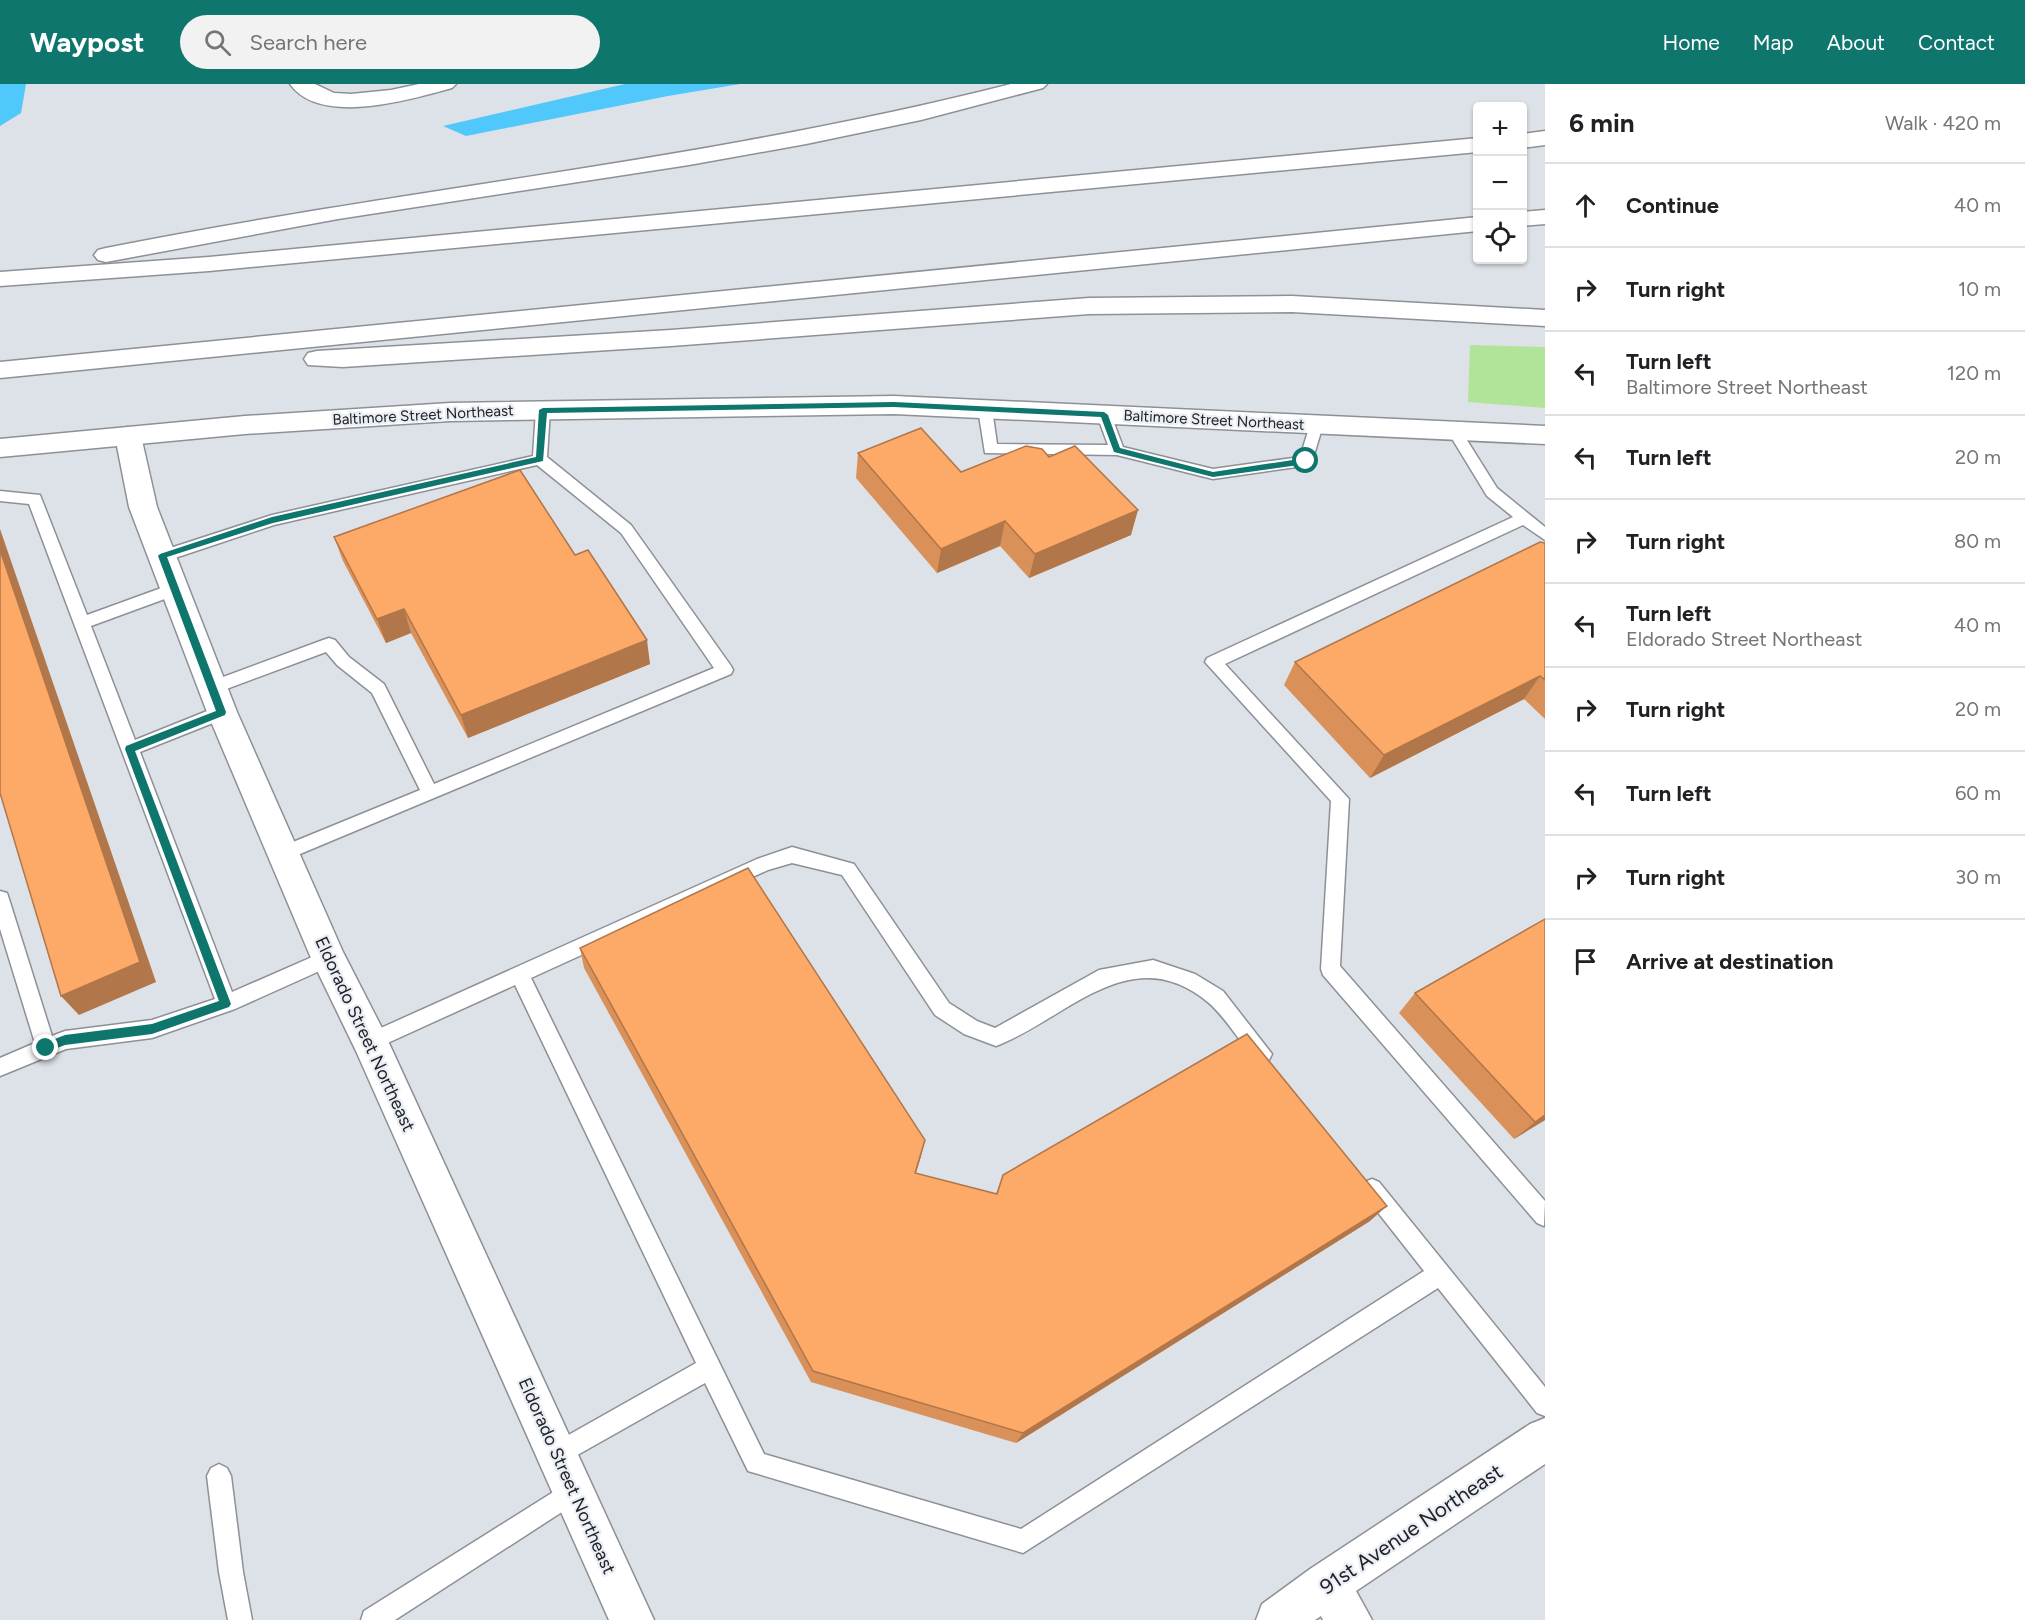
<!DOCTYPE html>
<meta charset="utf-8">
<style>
:root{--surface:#fff;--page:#f2f2f2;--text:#202124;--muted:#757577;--line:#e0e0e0;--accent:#0f766e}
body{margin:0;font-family:Figtree,sans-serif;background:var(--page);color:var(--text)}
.controls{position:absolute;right:18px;top:18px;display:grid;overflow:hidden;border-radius:6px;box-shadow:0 2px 4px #0004}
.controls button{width:54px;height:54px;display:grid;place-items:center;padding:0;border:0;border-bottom:2px solid var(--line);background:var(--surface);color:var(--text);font:30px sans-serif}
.stop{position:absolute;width:18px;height:18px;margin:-14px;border:4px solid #0f766e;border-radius:50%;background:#fff}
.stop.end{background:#0f766e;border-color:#fff;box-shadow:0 2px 6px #0008}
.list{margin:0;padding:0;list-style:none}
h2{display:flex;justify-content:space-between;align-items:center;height:78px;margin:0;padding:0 24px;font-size:26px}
h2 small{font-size:20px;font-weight:400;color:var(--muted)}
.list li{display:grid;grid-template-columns:39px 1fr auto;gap:18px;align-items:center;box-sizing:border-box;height:84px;padding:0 24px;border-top:2px solid var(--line)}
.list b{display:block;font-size:22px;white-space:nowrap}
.list p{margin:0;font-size:20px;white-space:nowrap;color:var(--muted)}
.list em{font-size:20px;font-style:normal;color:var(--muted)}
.icon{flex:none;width:33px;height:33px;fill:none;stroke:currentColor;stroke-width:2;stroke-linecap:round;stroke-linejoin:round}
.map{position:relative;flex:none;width:1545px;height:1536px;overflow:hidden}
header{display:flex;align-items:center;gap:36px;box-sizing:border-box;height:84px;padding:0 30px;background:var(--accent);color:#fff}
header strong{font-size:28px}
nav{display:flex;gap:33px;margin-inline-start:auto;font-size:21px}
.search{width:420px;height:54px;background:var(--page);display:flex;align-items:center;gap:15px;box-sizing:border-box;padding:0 21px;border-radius:33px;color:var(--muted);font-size:22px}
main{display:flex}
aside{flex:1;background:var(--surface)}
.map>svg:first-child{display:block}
.green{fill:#b1e499}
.water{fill:#50c8fb}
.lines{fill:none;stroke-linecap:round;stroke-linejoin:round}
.service-casing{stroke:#8d9097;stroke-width:3}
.minor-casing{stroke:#8d9097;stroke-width:3}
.tertiary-casing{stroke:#8d9097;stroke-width:3}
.motorway-casing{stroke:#8d9097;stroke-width:3}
.service{fill:#fff;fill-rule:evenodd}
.minor{fill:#fff;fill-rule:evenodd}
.tertiary{fill:#fff;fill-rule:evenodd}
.motorway{fill:#fff;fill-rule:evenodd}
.wall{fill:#da9159}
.shaded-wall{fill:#b17649}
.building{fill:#fda968;stroke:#b17649;stroke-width:1.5}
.route{fill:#0f766e}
.labels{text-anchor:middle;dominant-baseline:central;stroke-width:4.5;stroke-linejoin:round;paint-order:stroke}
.far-street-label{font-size:15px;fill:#222326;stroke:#eaeef5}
.street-label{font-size:18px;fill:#222326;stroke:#eaeef5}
.near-street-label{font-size:21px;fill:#222326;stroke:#eaeef5}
</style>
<header>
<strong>Waypost</strong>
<div class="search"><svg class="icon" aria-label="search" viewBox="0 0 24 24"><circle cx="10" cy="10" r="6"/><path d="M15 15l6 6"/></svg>Search here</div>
<nav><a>Home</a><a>Map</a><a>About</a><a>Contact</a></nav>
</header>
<main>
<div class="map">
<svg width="1545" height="1536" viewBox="0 0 1545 1536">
<rect width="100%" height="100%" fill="#dde1e8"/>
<!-- green -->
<path class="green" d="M 1470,261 L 1545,263 L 1545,324 L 1468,318 Z"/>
<!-- water -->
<g class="water">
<path d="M 0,0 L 26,0 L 21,29 L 0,42 Z"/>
<path d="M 625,0 L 740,0 L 668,12 L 466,52 L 443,42 Z"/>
</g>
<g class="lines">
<!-- service casing -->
<g class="service-casing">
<g id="service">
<path d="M 985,320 L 992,325 L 997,360 L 1108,361 L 1097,331 L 1104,326 L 1111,331 L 1123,363 L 1213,385 L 1300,373 L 1311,338 L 1321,338 L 1323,341 L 1311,381 L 1213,395 L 1117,371 L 985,369 L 978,325 Z"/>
<path d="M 543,321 L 550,326 L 547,373 L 631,441 L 731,582 L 733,586 L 731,590 L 288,775 L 282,778 L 276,775 L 273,770 L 276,765 L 420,706 L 372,609 L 337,581 L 326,568 L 213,610 L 207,609 L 205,604 L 207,599 L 323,556 L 329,554 L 335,556 L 349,573 L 384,600 L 434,700 L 714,584 L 621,449 L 537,381 L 274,441 L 163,478 L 158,476 L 155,472 L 158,468 L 272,431 L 533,372 L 536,326 Z"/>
<path d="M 1455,343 L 1460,345 L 1497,404 L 1545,443 L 1545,456 L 1523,441 L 1225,580 L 1349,715 L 1340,882 L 1545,1117 L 1544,1142 L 1537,1139 L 1323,891 L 1321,885 L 1331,717 L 1205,578 L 1207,574 L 1513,433 L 1487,412 L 1448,348 Z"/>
<path d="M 0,407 L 40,411 L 87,531 L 175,499 L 181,501 L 183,505 L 181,509 L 91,542 L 135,656 L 222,621 L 228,623 L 230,628 L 228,633 L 140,668 L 232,908 L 328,866 L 335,868 L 337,874 L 335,880 L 235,925 L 152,954 L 66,965 L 0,992 L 0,974 L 35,959 L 0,845 L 0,807 L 7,809 L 9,815 L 52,952 L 65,947 L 152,936 L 215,915 L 29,420 L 0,417 Z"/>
<path d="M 792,763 L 854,780 L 949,919 L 977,937 L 995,944 L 1099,886 L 1153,876 L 1195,890 L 1223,907 L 1272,970 L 1269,976 L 1262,979 L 1255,976 C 1241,959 1225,933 1209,919 C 1131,853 1067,935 996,962 L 964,950 L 935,931 L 842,791 L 792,779 L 768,786 L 531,894 L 764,1370 L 1021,1445 L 1424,1187 L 1365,1112 L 1362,1105 L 1365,1098 L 1372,1095 L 1379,1098 L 1545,1303 L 1545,1332 L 1537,1329 L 1438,1204 L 1023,1469 L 748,1387 L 705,1299 L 565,1378 L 557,1382 L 549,1378 L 545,1370 L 549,1362 L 696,1279 L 515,901 L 370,967 L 363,964 L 360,958 L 363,952 L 757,775 Z"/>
<path d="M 219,1380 L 227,1384 L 231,1392 L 243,1488 L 252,1536 L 228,1536 L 219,1488 L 207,1392 L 211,1384 Z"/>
<path d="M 574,1395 L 582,1399 L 586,1407 L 582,1415 L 395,1536 L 361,1536 L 364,1527 Z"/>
</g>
</g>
<!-- minor casing -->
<g class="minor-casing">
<g id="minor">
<path d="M 290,0 L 315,0 L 334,9 L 351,10 L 391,6 L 419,0 L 456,0 L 452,4 C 412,15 320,43 290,0 Z"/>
<path d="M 128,343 L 137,346 L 141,352 L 157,423 L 237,628 L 343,868 L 383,946 L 654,1536 L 609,1536 L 356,967 L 311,874 L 207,628 L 129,423 L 115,352 L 119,346 Z"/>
<path d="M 1545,1334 L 1545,1380 L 1356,1507 L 1372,1536 L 1323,1536 L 1321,1532 L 1315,1536 L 1256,1536 L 1262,1520 L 1310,1485 L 1530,1340 Z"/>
</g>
</g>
<!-- tertiary casing -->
<g class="tertiary-casing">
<path id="tertiary" d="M 894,312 L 1545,342 L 1545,360 L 894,330 L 450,337 L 245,350 L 0,373 L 0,355 L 245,332 L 450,319 Z"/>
</g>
<!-- motorway casing -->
<g class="motorway-casing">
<g id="motorway">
<path d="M 1011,0 L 1047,0 L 1043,4 L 921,36 L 806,60 L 689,81 L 338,135 L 106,178 L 98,176 L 94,171 L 98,166 L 106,164 C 407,104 713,76 1011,0 Z"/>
<path d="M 1545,47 L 1545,61 L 1522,64 L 1522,50 Z"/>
<path d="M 1478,54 L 1478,68 L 209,187 L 0,202 L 0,188 L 209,173 Z"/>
<path d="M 1545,126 L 1545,140 L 1522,142 L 1522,128 Z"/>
<path d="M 1478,133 L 1478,147 L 0,294 L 0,278 Z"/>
<path d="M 1292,212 L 1545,226 L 1545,242 L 1292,228 L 1089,230 L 671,262 L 343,283 L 308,281 L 304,275 L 308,269 L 317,267 L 671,246 L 1089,214 Z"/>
</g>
</g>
<!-- service -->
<use href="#service" class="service"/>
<!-- minor -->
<use href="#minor" class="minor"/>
<!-- tertiary -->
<use href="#tertiary" class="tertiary"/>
<!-- motorway -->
<use href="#motorway" class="motorway"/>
</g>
<!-- wall -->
<g class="wall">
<path d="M 858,369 L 961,388 L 1131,451 L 1029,494 L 1000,462 L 937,489 L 856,394 Z"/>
<path d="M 334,453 L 575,471 L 650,580 L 468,654 L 411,549 L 386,559 L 343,477 Z"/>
<path d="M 1545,459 L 1545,635 L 1524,615 L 1370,694 L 1284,601 L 1295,578 Z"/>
<path d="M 1545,835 L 1545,1036 L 1514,1055 L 1399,929 L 1415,909 Z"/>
<path d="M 580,864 L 921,1072 L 916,1089 L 996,1110 L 1003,1091 L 1370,1137 L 1016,1359 L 811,1298 L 584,884 Z"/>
</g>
<!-- shaded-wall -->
<g class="shaded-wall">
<path d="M 1138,426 L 1131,451 L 1029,494 L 1035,470 Z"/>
<path d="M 1005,437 L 1000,462 L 937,489 L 941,465 Z"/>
<path d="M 0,445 L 156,898 L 79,931 L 61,912 L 0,466 Z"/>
<path d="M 404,525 L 411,549 L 386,559 L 377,535 Z"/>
<path d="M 647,556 L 650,580 L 468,654 L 461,631 Z"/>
<path d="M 1540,592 L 1524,615 L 1370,694 L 1384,671 Z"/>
<path d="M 1545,1031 L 1545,1036 L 1514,1055 L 1535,1038 Z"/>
<path d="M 925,1056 L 921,1072 L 911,1105 L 915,1089 Z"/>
<path d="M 1387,1122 L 1370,1137 L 1016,1359 L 1023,1349 Z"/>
</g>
<!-- building -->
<g class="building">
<path d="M 921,344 L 961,388 L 1026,362 L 1042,365 L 1049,373 L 1075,362 L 1138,426 L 1035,470 L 1005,437 L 941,465 L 858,369 Z"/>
<path d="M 520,386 L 575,471 L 588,466 L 647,556 L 461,631 L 404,525 L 377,535 L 334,453 Z"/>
<path d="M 1540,458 L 1545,459 L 1545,596 L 1540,592 L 1384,671 L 1295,578 Z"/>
<path d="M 0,466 L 140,878 L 61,912 L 0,709 Z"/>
<path d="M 748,784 L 925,1056 L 915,1089 L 997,1110 L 1003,1091 L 1247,950 L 1387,1122 L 1023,1349 L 813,1287 L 580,864 Z"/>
<path d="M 1545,835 L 1545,1031 L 1535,1038 L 1415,909 Z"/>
</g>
<!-- route -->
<path class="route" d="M 894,318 L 1104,328 L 1108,331 L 1120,364 L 1213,388 L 1306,374 L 1310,377 L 1306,380 L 1213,393 L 1114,368 L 1101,333 L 894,323 L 547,329 L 543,377 L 273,439 L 167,473 L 226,628 L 225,631 L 135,667 L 231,920 L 229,923 L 152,950 L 65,961 L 46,968 L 42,967 L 42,960 L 65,951 L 152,940 L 219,917 L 125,665 L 126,662 L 216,627 L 158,472 L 160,470 L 272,433 L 536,373 L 539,326 L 543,324 Z"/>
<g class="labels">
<!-- far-street labels -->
<g class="far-street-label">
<text transform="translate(423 331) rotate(-3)">Baltimore Street Northeast</text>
<text transform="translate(1214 336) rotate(3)">Baltimore Street Northeast</text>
</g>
<!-- street labels -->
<g class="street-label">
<text transform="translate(365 950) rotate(65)">Eldorado Street Northeast</text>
<text transform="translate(567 1392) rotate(66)">Eldorado Street Northeast</text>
</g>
<!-- near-street labels -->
<g class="near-street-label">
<text transform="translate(1411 1445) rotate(-34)">91st Avenue Northeast</text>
</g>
</g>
</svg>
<div class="controls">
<button>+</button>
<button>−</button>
<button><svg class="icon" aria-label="locate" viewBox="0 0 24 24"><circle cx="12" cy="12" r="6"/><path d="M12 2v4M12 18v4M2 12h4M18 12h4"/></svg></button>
</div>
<div class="stop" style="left:1306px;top:377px"></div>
<div class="stop end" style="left:46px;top:964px"></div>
</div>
<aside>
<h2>6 min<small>Walk · 420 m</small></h2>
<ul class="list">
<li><svg class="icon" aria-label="ahead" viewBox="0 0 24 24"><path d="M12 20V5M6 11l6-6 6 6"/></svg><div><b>Continue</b></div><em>40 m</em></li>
<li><svg class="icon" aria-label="right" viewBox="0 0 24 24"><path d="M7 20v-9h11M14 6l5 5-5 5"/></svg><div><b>Turn right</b></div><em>10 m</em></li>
<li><svg class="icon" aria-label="left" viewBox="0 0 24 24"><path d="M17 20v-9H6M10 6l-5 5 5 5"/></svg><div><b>Turn left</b><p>Baltimore Street Northeast</p></div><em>120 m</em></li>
<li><svg class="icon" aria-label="left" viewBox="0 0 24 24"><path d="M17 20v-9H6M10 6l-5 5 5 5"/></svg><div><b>Turn left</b></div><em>20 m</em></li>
<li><svg class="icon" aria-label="right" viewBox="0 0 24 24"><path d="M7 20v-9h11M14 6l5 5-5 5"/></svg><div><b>Turn right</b></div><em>80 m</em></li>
<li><svg class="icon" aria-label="left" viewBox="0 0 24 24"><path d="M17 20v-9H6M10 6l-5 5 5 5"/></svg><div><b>Turn left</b><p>Eldorado Street Northeast</p></div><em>40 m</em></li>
<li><svg class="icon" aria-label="right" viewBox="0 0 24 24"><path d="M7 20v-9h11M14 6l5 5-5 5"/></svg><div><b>Turn right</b></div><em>20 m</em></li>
<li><svg class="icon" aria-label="left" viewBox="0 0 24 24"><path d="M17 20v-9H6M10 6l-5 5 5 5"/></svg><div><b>Turn left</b></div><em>60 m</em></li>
<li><svg class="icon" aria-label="right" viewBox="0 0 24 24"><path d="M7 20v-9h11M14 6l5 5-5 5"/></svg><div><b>Turn right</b></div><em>30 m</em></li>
<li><svg class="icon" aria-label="arrive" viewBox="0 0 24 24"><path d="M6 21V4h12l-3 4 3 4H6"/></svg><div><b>Arrive at destination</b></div></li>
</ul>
</aside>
</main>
